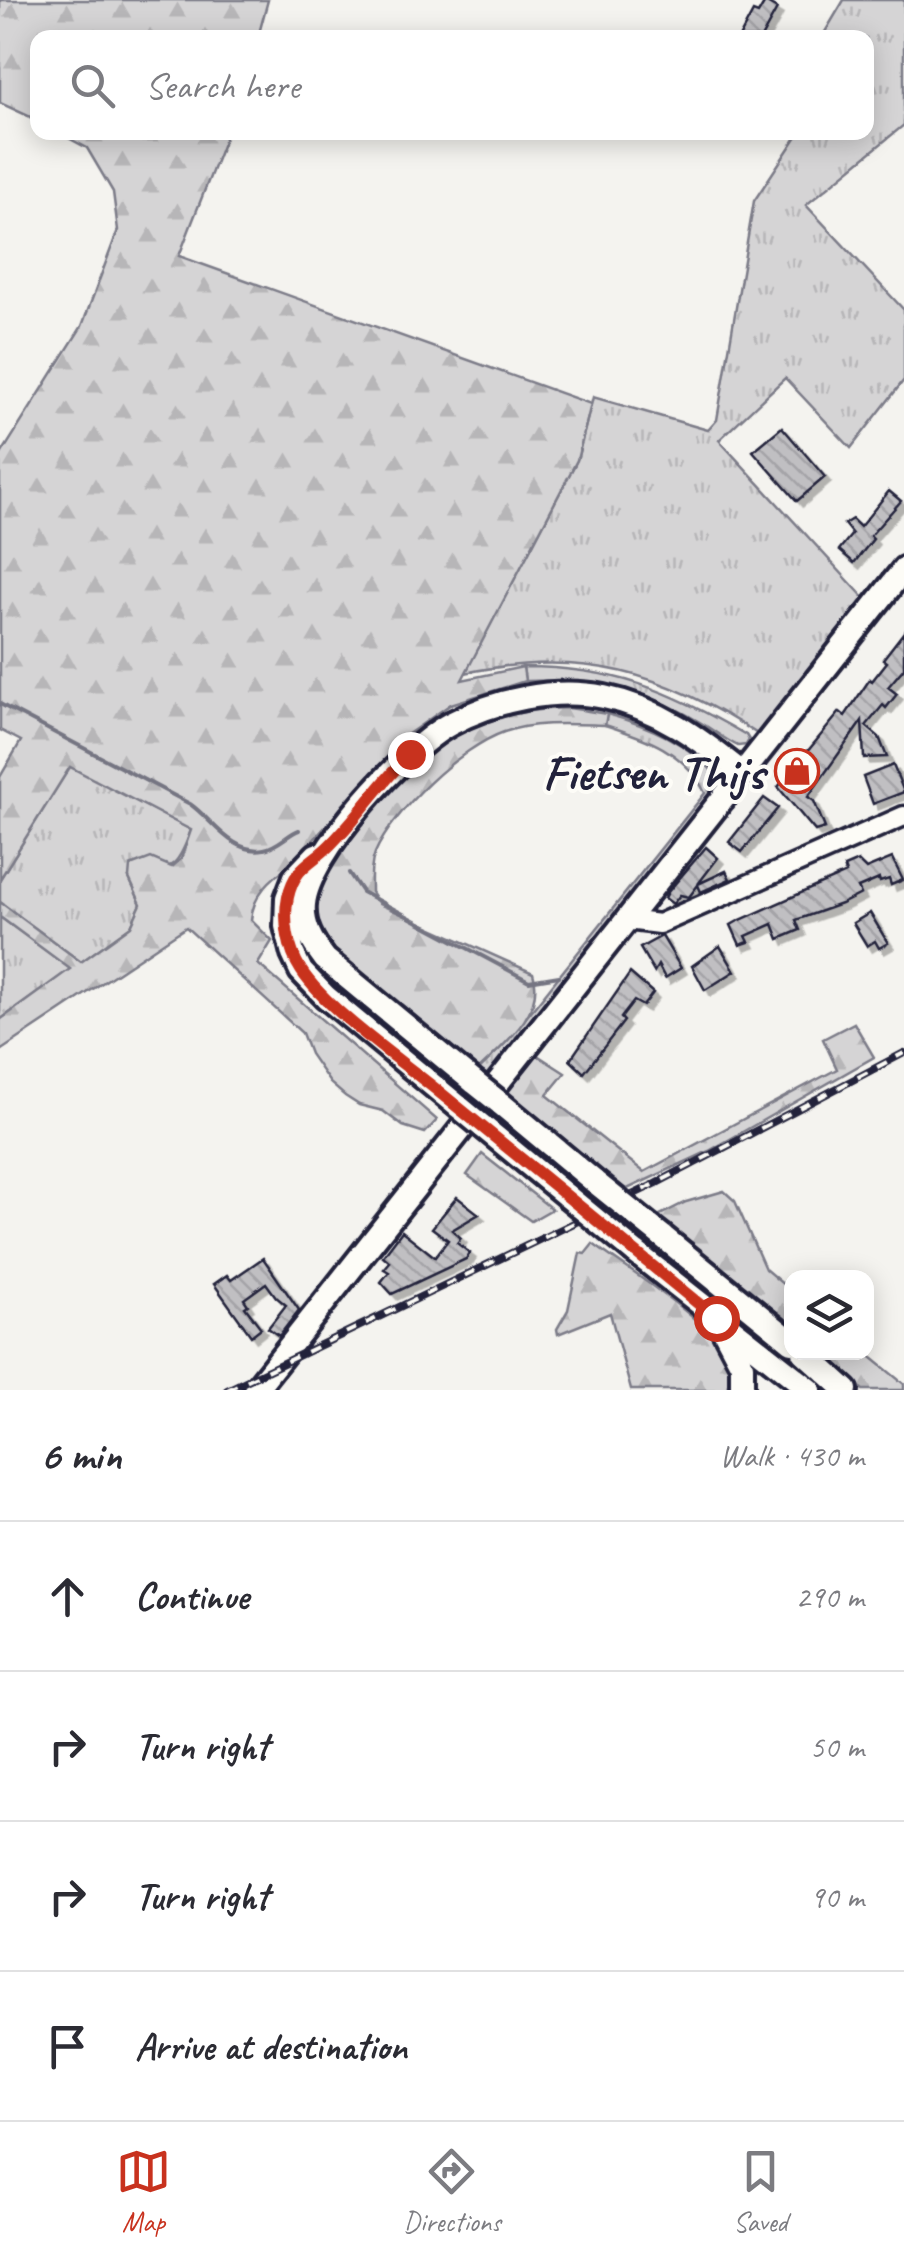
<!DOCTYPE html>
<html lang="en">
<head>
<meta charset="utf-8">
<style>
	:root { --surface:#fff; --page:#f2f2f3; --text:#2b2b33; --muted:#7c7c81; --line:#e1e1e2; --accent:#c8321e }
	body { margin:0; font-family:Caveat,sans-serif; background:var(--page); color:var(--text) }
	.controls { position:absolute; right:30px; bottom:30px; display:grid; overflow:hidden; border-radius:20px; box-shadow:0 5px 25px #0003 }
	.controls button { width:90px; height:90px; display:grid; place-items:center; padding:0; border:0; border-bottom:2px solid var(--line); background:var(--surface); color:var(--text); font:50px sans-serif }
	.stop { position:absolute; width:30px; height:30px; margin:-22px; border:8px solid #c8321e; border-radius:50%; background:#fff }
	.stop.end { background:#c8321e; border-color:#fff; box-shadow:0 2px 10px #0008 }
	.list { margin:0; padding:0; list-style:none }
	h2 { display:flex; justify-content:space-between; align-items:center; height:130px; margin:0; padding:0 40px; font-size:42px }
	h2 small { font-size:32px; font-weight:400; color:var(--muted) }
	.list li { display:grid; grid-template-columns:65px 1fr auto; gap:30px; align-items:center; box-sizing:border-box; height:150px; padding:0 40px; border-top:2px solid var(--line) }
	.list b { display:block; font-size:38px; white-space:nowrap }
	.list em { font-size:32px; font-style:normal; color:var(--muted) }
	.icon { flex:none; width:55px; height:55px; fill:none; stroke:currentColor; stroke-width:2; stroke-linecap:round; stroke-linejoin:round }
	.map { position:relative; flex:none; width:904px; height:1390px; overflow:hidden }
	.search { position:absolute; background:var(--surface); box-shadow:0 5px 25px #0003; left:30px; right:30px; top:30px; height:110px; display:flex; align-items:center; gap:25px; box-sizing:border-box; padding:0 35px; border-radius:20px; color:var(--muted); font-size:38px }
	.sheet { height:730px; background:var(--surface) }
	nav { display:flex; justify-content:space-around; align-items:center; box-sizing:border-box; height:140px; border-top:2px solid var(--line); background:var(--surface); font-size:28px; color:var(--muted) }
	nav a { display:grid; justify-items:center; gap:5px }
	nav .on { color:var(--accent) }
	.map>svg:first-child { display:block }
	.grass { fill:url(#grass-tufts); stroke:#7c7b88; stroke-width:2.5 }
	.forest { fill:url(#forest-firs); stroke:#7c7b88; stroke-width:2.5 }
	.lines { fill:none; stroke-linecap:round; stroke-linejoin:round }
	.stream { stroke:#757582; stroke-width:4 }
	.building { fill:url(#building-back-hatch); stroke:#22223b; stroke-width:2.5; filter:url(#shadow) }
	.minor-casing { stroke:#22223b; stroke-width:25 }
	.major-casing { stroke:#22223b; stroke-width:30 }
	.minor { stroke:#fdfcf7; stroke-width:18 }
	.major { stroke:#fdfcf7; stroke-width:22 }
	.rail-casing { stroke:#22223b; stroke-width:8 }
	.rail { stroke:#fdfcf7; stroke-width:4; stroke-dasharray:11; stroke-linecap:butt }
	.major-bridge-casing { stroke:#22223b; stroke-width:30; stroke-linecap:butt }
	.major-bridge { stroke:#fdfcf7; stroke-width:22 }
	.route { stroke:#c8321e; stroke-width:12 }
	.labels { text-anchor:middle; stroke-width:8; stroke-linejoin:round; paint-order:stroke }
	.poi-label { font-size:50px; font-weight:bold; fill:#22223b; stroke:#fdfcf7; text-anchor:end }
</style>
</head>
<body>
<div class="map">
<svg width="904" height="1390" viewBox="0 0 904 1390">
	<defs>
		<pattern id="grass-tufts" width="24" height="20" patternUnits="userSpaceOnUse" patternTransform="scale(2.5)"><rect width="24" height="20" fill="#d5d4d5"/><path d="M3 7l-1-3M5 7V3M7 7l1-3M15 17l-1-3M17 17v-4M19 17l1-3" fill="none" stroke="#b7b6b8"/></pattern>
		<pattern id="forest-firs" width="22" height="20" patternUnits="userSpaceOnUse" patternTransform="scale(2.5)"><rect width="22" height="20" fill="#d5d4d5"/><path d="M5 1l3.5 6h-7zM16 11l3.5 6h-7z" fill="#b7b6b8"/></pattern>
		<pattern id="building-back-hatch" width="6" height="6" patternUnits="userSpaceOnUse" patternTransform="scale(2.5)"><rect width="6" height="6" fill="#c0bfc2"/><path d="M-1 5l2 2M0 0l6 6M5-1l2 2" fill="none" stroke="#a5a4a8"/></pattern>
		<filter id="shadow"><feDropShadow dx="5.5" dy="5.5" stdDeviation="0" flood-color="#0004"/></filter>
	</defs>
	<rect width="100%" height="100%" fill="#f4f3ef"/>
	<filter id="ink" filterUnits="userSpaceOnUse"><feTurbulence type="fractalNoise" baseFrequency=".01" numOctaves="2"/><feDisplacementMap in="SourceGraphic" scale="20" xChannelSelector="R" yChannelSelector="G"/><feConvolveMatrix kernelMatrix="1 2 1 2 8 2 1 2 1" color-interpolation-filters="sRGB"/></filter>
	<g filter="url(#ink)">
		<g class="grass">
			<path d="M844,0h60v125l-98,80 98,105v70l-53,68 -66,-70 -66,62 149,162 -106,135c-97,-65 -181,-89 -297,-64l112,-213 16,-63 115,33 9,-10 37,-219 45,-68 67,-1v-94l-44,-1z"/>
			<path d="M523,667c91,0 146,23 223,68l3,5 -3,5 -8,1c-14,-7 -26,-17 -40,-25 -57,-34 -107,-43 -173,-40z"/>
			<path d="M607,714c42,12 80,28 109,61v20l-228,286 -12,-9 33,-33 196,-246c-20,-42 -59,-55 -100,-68z"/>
			<path d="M70,766l121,64c-15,43 -20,37 -62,48l12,26 -10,22 -50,36 -81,-60v-23z"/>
			<path d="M0,917l71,52 -71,51z"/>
		</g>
		<g class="forest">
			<path d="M0,0h268l-10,37 -220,1 -1,82 -37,-17z"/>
			<path d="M59,133h168l-48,123 412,148 -14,56 -115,220 61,-13 2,14 -74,23 -44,31 -115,129c-21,14 -39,30 -41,56l21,21 -14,23 179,156 -12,13 -22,-7 -20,-15 -24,-6 -14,-9 -15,-13 -20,-29 -8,-21 -116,-106 -186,124v-31l70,-51 -70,-52v-15l81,60 50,-36 10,-22 -12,-26 1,-12 21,-8 21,9 9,-8 10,-29 -121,-63 -70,112v-102l21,-36 -21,-11v-274l82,-130 36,-96 -5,-38 -26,-44z"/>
			<path d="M569,708l38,6 -2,11c-33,-1 -69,-4 -101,7 -43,15 -111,79 -129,121 -5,12 -4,26 -4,39l8,12 154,69c13,40 -31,73 -57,99l-145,-120 -17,-29 1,-36 6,-12c71,-93 119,-165 248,-167z"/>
			<path d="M854,1023l20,34 -165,94 -86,40 -119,-95 33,-41 28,18 -18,22 97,77 193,-103 -14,-30z"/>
			<path d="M482,1154l70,55 -21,12 -64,-46z"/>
			<path d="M724,1191l11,10 30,68 26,22v39l-135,-113 30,-15z"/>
			<path d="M593,1244c34,25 119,78 134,114 4,10 2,22 0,32h-96l-21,-77 -52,21 -1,-5 11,-19 12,-57 5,1z"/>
			<path d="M818,1353h48l38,31v6h-41z"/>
		</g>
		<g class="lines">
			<g class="stream">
				<path d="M0,704l190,100c21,14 42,51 74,45 13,-2 24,-15 35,-19"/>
				<path d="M349,873l13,19 167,89 30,-5"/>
			</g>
		</g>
		<g class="building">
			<path d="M765,2l12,7 -16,29h-22l14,-26 5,2z"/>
			<path d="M782,427l43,50 -28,24 -44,-50z"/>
			<path d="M889,491l12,10 -31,35 3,3 -19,24 -15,-13 13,-16 -8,-10 8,-5 8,8z"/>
			<path d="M904,632v36l-16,19 9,7 -11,14 -3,-3 -17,21 13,11 8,20 -23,1 -2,-37 -54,76 6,4 11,27 -10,3 -37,-44 62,-75 5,4 25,-37 2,2 15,-19 -4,-3z"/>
			<path d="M893,765l11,27 -31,12 -10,-27z"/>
			<path d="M764,798l14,10 -36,44 -13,-10z"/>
			<path d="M706,847l12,11 -20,26 28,-13 4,8 -29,13 -3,-7 -9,12 -9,-2 -7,9 -8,-6 3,-6z"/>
			<path d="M892,858l11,22 -12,5 -2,-6 -9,3 -1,-3 -21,9 3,6 -20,10 -45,16 4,10 -21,9 -6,-15 -27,12 3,6 -9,3 -9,-20 7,-4 108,-48 -2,-6 14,-6 8,8z"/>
			<path d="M870,913l18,30 -9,5 -4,-7 -8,5 -14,-23z"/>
			<path d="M662,936l19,32 -16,10 -7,-13 -4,7 -14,-24z"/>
			<path d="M720,946l15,25 -30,19 -13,-24z"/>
			<path d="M630,973l23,20 -10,13 -9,-5 -13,17 3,3 -40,52 -14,-13z"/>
			<path d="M457,1197l22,17 -27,16 9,8 -4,5 13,10 -4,6 -74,35 -11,-12 8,-10 -5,-3 6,-7 -7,-6 19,-25 33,26 13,-17 -16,-12z"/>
			<path d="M263,1258l36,52 -20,26 -11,-8 18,-23 -10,-8 -10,-14 -22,16 4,6 -3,2 16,21 -10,8 -37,-52 13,-9 4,5z"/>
		</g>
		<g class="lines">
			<defs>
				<path id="minor" d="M627,920l32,4 245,-108"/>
				<g id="major">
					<path d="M316,855l-21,22 -8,21 -1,28 7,28 8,17 25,26 133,110"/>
					<path d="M475,1083l-150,-124c-13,-17 -23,-33 -21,-55 4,-51 102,-156 146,-180 45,-24 103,-37 154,-27 55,11 96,42 138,76"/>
					<path d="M500,1103l95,79"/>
					<path d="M482,1126l85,70"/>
					<path d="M662,1236l130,106"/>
					<path d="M635,1252l175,138"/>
					<path d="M721,1325l21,40v25"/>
					<path d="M804,1352l42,38"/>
					<path d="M255,1390l649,-821"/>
				</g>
			</defs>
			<use href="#minor" class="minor-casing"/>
			<use href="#major" class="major-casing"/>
			<use href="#minor" class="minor"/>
			<use href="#major" class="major"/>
			<defs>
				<path id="rail" d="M227,1390l428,-206 249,-131"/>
			</defs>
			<use href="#rail" class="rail-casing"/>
			<use href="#rail" class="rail"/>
			<defs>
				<g id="major-bridge">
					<path d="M475,1083l25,20"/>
					<path d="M459,1107l23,19"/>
					<path d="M595,1182l67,54"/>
					<path d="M567,1196l68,56"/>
				</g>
			</defs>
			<use href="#major-bridge" class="major-bridge-casing"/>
			<use href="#major-bridge" class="major-bridge"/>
		</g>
	</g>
	<g class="lines" filter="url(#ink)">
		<path class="route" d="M410,754c-29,28 -51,62 -80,91 -19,19 -35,21 -42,52 -5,23 0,53 13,73 26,40 99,90 137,121 93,75 186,152 278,227"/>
	</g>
	<defs>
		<symbol id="shop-ring" viewBox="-11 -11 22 22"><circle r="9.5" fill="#fdfcf7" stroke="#c8321e" stroke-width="1.5"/><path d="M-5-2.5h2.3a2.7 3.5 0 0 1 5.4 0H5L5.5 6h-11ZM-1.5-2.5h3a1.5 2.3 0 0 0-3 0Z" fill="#c8321e"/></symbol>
	</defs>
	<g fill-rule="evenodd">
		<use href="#shop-ring" x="772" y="746" width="50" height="50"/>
	</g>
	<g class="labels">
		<g class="poi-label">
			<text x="764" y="789">Fietsen Thijs</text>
		</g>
	</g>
</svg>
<div class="controls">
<button><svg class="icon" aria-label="layers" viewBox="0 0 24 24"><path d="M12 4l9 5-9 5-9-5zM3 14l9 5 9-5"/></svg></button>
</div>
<div class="stop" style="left:716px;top:1318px"></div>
<div class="stop end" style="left:410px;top:754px"></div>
<div class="search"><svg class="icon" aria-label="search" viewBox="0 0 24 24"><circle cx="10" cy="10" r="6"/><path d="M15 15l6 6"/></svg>Search here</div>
</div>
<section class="sheet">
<h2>6 min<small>Walk · 430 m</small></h2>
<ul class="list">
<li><svg class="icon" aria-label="ahead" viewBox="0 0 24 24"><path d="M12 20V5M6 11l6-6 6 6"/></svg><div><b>Continue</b></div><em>290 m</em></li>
<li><svg class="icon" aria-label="right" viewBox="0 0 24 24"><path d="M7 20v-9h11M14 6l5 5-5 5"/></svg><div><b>Turn right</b></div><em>50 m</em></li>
<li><svg class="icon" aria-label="right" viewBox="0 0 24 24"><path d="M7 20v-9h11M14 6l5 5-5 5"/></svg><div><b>Turn right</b></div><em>90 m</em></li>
<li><svg class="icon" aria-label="arrive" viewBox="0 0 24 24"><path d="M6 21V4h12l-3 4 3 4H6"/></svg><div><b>Arrive at destination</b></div></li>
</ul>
</section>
<nav>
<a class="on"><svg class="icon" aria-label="map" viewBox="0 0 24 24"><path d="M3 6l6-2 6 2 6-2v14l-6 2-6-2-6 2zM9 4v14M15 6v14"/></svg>Map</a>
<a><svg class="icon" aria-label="directions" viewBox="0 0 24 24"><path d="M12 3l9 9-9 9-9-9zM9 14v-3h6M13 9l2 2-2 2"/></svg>Directions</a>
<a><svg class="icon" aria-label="saved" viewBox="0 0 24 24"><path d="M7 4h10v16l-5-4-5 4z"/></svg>Saved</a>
</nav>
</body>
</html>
